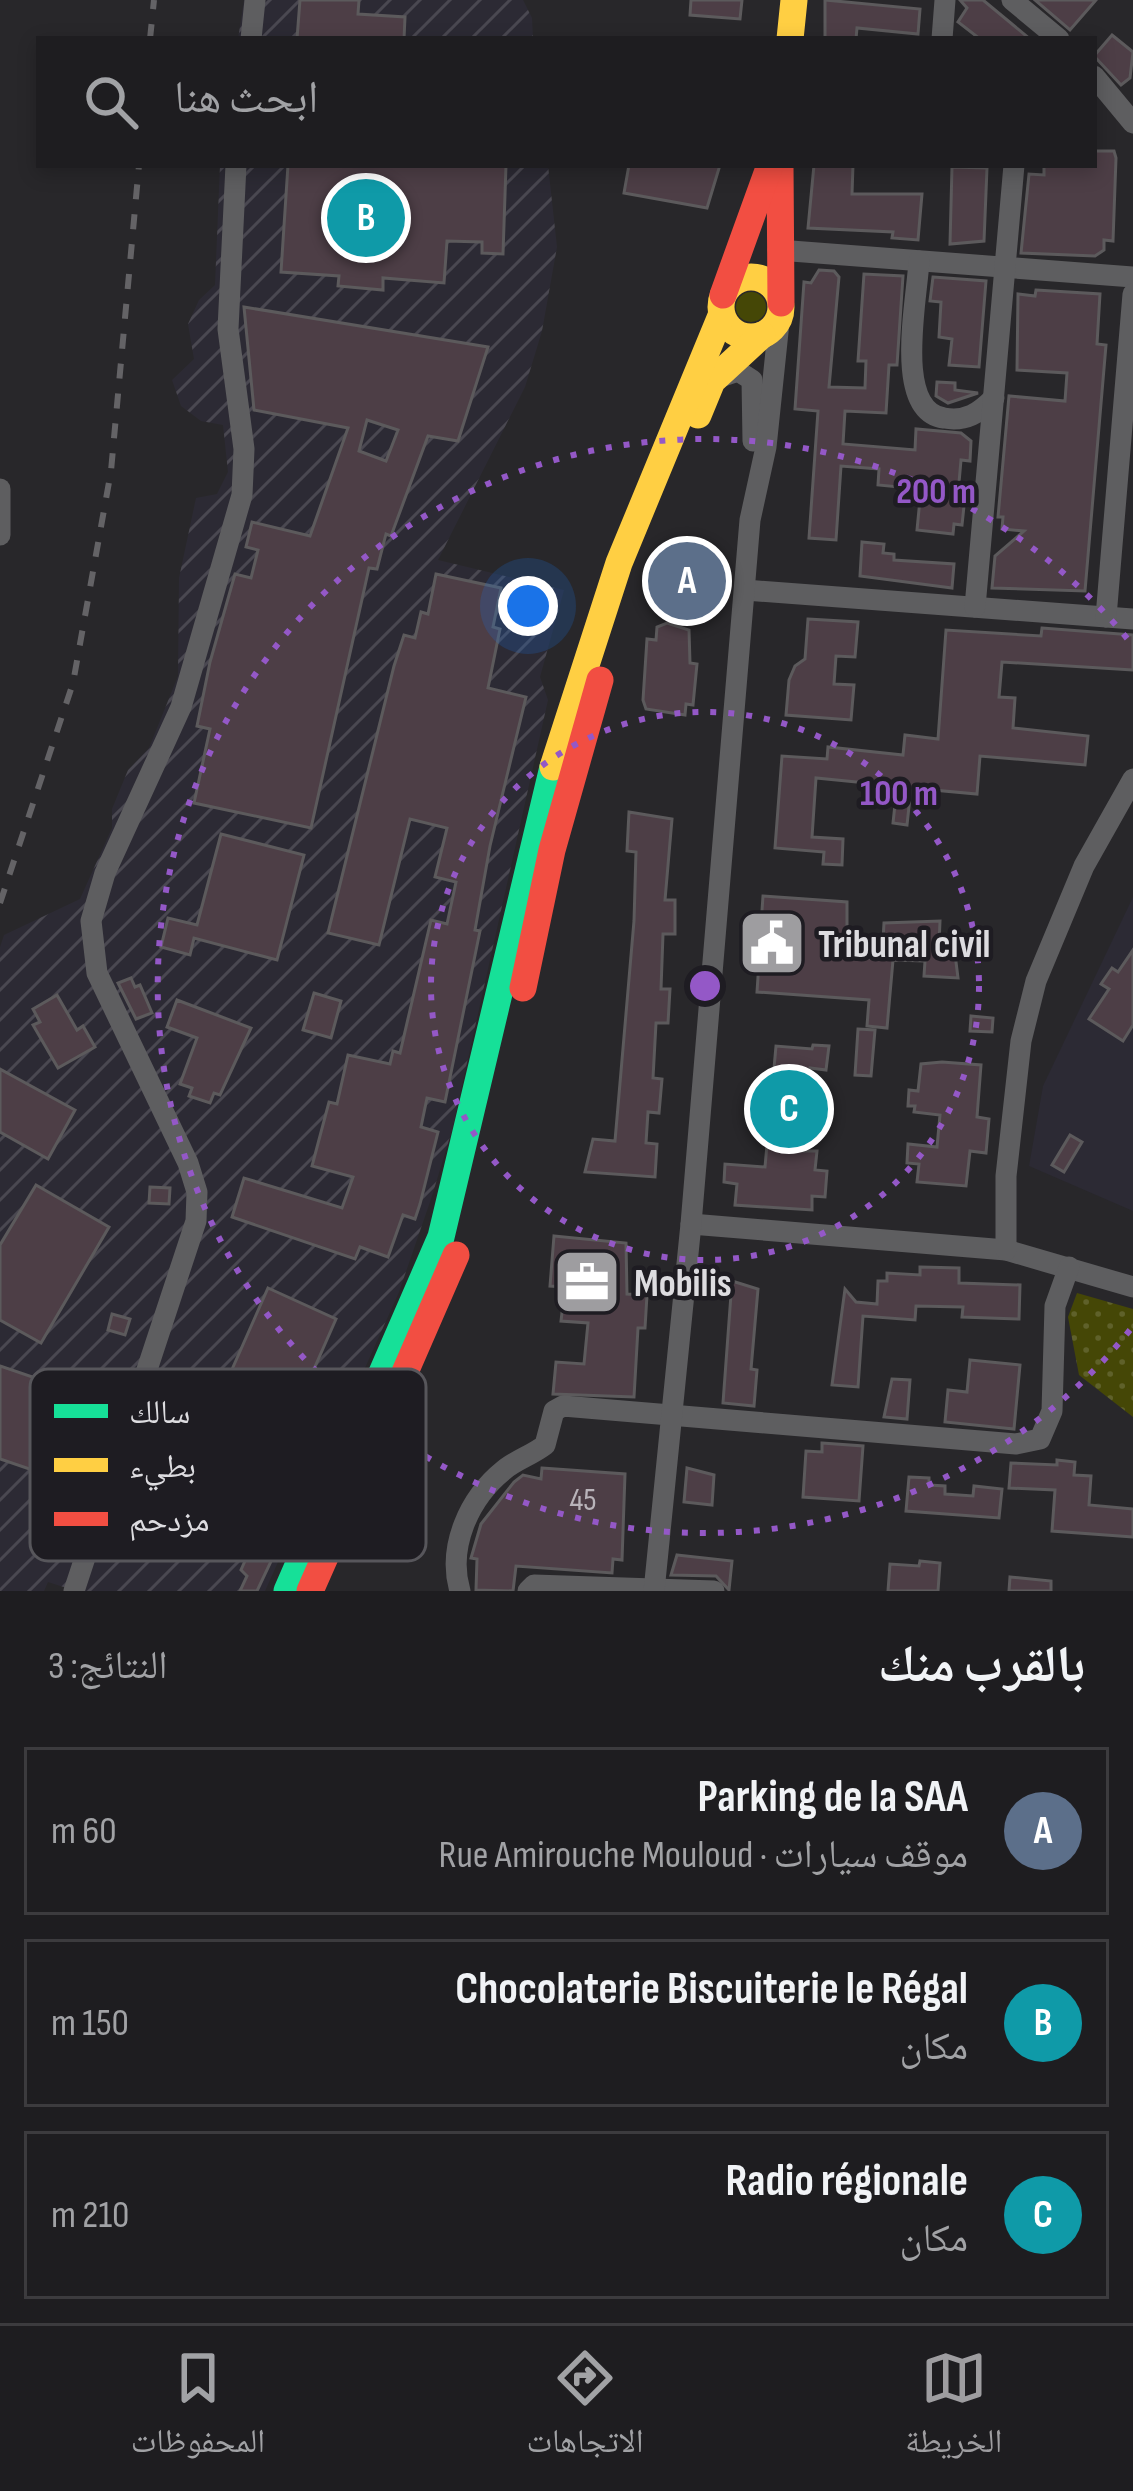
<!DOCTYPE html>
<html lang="ar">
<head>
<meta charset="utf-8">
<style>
	:root { --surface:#1e1d20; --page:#262629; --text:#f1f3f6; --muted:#a1a2a5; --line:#3c3b3e; --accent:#9e9da0 }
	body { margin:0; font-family:"Sofia Sans Condensed","Noto Naskh Arabic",sans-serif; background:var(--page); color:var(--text); direction:rtl }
	.you { position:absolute; left:528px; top:606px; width:42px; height:42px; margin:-30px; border:9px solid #fff; border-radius:50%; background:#1a73e8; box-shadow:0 0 0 18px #1a73e833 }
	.badge { display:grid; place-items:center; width:78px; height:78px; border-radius:50%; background:var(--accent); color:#fff; font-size:39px; font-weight:700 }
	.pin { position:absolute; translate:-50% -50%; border:6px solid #fff; box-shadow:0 3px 12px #0006 }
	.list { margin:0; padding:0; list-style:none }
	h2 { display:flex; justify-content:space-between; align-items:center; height:156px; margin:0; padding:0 48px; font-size:51px }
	h2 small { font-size:39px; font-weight:400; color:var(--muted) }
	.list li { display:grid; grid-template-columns:78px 1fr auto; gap:36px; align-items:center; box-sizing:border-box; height:168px; margin:0 24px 24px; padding:0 24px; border:3px solid var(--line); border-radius:0px }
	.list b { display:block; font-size:45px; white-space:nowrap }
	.list p { margin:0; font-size:39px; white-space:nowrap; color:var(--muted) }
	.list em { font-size:39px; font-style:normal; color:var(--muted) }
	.icon { flex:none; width:66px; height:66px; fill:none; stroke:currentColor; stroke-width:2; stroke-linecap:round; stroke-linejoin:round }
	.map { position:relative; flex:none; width:1133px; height:1591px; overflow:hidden; direction:ltr }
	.search { position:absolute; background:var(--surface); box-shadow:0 6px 18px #0003; left:36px; right:36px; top:36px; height:132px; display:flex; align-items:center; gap:30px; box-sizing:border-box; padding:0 42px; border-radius:0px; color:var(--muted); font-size:45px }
	.sheet { height:732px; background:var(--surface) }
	nav { display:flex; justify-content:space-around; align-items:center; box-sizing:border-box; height:168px; border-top:3px solid var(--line); background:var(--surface); font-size:33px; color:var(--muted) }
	nav a { display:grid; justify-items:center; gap:6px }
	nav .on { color:var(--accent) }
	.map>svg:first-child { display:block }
	.industrial { fill:url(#industrial-furrows) }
	.built { fill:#2c2a34 }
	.grass { fill:#454706 }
	.park { fill:url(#park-dots) }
	.building { fill:#4d3e46; stroke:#5c5a5c; stroke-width:3; fill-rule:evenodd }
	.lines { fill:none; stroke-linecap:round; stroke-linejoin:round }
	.street { stroke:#5e5e60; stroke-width:21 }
	.fast { stroke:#16e098; stroke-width:27 }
	.slow { stroke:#ffcf43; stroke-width:27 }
	.jam { stroke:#f24e42; stroke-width:27 }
	.rail { stroke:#646366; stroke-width:6; stroke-dasharray:15 15; stroke-linecap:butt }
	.ring { fill:none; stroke:#9458c7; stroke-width:6; stroke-dasharray:6 12 }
	.labels { text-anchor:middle; stroke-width:9; stroke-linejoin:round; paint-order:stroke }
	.number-label { font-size:33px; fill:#b9b4ba }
	.poi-label { font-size:39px; font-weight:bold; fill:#dddce0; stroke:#1e1c22; text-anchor:start }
	.key { fill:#1e1c22; stroke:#57565b; stroke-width:3 }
	.key-label { font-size:33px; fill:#dddce0 }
	.centre { fill:#9458c7; stroke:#1e1c22; stroke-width:6 }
	.ring-label { font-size:36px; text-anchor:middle; font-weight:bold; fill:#9458c7; stroke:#1e1c22; stroke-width:9; stroke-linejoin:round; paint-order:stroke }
</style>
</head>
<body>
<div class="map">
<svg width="1133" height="1591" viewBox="0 0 1133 1591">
	<defs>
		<pattern id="industrial-furrows" width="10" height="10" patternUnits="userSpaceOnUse" patternTransform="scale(3)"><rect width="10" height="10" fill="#2c2a34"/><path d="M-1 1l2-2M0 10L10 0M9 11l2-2" fill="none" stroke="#4a4851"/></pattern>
		<pattern id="park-dots" width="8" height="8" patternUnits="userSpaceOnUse" patternTransform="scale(3)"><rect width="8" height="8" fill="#454706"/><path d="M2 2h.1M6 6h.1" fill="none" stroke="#5f612a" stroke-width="1.8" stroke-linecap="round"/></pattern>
	</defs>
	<rect width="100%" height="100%" fill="#28272a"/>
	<g class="industrial">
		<path d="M244,0h279l9,18 1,21h-295z"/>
		<path d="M220,165h328l9,82 -15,84 -17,56 -87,173 126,30 -24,87 8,23 -96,430 -20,66 -33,96 -134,299h-189l-28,-9 -4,9h-44v-644l4,-12 76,-36 32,-71v-19l16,-39 21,-22 29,-72 1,-98 17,-80 21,-4 11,-22 -5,-47 -22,-4 -20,-15 -9,-26 22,-21 -6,-35 11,-24 16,-15z"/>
	</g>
	<path class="built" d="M1133,897v314l-104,-45 14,-80z"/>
	<circle class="grass" cx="751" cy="307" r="15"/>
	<path class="park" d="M1077,1293l56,16v108l-54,-42 -11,-58z"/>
	<g class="building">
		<path d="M300,0h59l-1,14 47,3 -1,22h-107z"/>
		<path d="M691,0h51l-2,19 -50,-4z"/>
		<path d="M825,0l95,9 -2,25 -61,-6 -1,11h-31z"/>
		<path d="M960,0h23l47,39h-50l-22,-17 9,-14z"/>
		<path d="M1035,0h61l-26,30z"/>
		<path d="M1112,35l21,17 -3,26 -9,7 -27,-29z"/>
		<path d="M1094,151h20l2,7 -3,83 -9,-1v10l-9,6 -74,-3 8,-79 15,1v-10h50z"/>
		<path d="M288,165h218l-3,89 -21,-1v-11l-35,-1 -3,42 -61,-5v12l-45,-4 1,-10 -58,-4z"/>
		<path d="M629,165h91l-13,43 -83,-15z"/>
		<path d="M814,165h39l-1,29h70l-4,46 -26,-2 1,-6 -85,-4z"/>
		<path d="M952,167l35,1 -3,73 -34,3z"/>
		<path d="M819,270l15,1 5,6 -10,110 36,1 1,-27h-8l6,-87 39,2 -6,89h-8l-3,48 -41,-2 -2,33 72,6 1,-21 45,4 10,8 -1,20 -9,-1 -4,45 7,1 -2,19 -8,-1 -1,10 -36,-4 4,-41 -43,-4 1,-16 -38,-3 -5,74 -27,-2 9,-127 -23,-2 9,-127 7,1z"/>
		<path d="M933,277l53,4 -7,86 -30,-2 3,-26 -13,-2 2,-35 -11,-1z"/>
		<path d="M1036,290l64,4 -3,50 9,1 -21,246 -93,-3 3,-32 29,-25 -22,-2 1,-12h-5l11,-121 56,5 2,-28 -50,-3 1,-76 17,2z"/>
		<path d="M244,307l244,40 -30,94 -30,-5 -37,100 -5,-2 -9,35 -8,-1 -58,260 -117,-25 16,-74 -13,-3 13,-64 25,-88 16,4 7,-28 -12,-3 6,-25 58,14 38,-108 -94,-18zM367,420l31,10 -12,31 -27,-10z"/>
		<path d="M937,382l18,1v7l23,3 -30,10 -12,-7z"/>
		<path d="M862,542l22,2 -1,9 11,1v6l60,4 -2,24 -92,-12z"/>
		<path d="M436,574l65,14 -8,39 7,2 -12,59 38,9 -36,149 -15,84 5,1 -35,171 -18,-4 -6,29 17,5 -18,72 -5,15 -12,-4 -15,42 -28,-10 -5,12 -123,-42 12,-39 98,30 11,-31 -41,-11 17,-64 8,2 11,-49 42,9 3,-13 7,2 31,-133 16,4 9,-42 -21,-5 12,-49 -37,-9 -31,126 -51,-12 66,-267 10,-31 11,3 6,-26 7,2z"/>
		<path d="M808,619l50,3 -3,35 -19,-1 -2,28 20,1 -3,35 -65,-5 3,-35 6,-14 10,-7z"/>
		<path d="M667,623l22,7 1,33 7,1 -4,41 -7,-1 -1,11 -39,-6 -3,-9 4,-61 9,1 1,-13z"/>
		<path d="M1042,628l91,7v35l-131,-8 -3,35 16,1 -2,30 75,8 -3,29 -105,-9 -3,38 -66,-6 -4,37 -14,-2 4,-37 -81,-8 -4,59 31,2 -1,26 -19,-1 1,-12 -49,-4 7,-92 45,3 1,-12 75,8 2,-20 33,4 8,-109 95,6z"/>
		<path d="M629,812l43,7 -7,81h10v34h-12l-2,55h9l-2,34h-12l-3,55 9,1 -3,34 -11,-1 -2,31 11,1 -2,33 -70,-5 8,-33 22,2 19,-220 2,-69 -9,-1z"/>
		<path d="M221,834l83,21 -27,105 -83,-22 -4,17 -29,-8 7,-29 29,7z"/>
		<path d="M763,896l84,6v56h35l2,-35 56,-2 -1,24 15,1 4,32 -34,-2 1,-15 -32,-1 -6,68 -20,-2 2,-26 -112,-8 2,-30 -10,-8 2,-22 10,-7z"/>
		<path d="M1133,950v75l-10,16 -34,-22 20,-30 -8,-5 11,-16 6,4z"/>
		<path d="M131,978l4,9 5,-2 12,28 -16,6 -18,-36z"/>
		<path d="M314,993l27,8 -10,37 -28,-8z"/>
		<path d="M57,995l20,35 6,-4 12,21 -37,21 -25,-43 7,-3 -7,-13z"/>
		<path d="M177,1000l74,28 -31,67 -6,-2 -4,10 -21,-7 3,-8 -12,-4 17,-46 -30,-11z"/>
		<path d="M971,1016l22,2 -1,14 -22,-1z"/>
		<path d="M858,1029l17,1 -4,46 -16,-1z"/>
		<path d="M813,1045l16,1 -3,24 -16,-2 -7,83h14l-2,19 12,1 -2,26 -13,-1v14l-77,-5 2,-21 -13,-2 1,-18 40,3 11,-121 36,3z"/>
		<path d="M942,1062l39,3 -4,52 12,2 -3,34 -16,-2 -4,35 -49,-4 2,-18 -12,-1 1,-19 29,3 3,-32 -26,-3 1,-6h-7l1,-16 9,1 3,-27z"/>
		<path d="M0,1069l75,41 -27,49 -48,-27z"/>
		<path d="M1070,1135l12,7 -18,30 -12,-7z"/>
		<path d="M36,1185l73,42 -68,116 -41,-23v-75z"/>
		<path d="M150,1187l20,1 -1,16 -20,-1z"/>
		<path d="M554,1236l72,7 1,51 20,1 -2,33h-7l-4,69 -81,-3 3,-32 28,2 4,-41 -27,-2 4,-34 -15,-1z"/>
		<path d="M920,1267l39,1v15l61,2 -1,34 -57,-2 1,-10 -47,-1 -1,14 -52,-4 -5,71 -26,-2 13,-96 11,13 21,2 1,-23h9v-8l33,2z"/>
		<path d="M732,1281l26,8 -7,80 6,1 -3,36 -31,-3z"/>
		<path d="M268,1288l68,31 -48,109 38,17 -69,146h-17l7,-15 -6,-6 21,-47 -82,-36z"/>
		<path d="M112,1314l18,5 -5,16 -17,-5z"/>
		<path d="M970,1360l50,5 -6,64 -69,-7 3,-32 19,2z"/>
		<path d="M0,1366l85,29 -29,83 -56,-19z"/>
		<path d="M892,1379l18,1 -3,39 -23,-2z"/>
		<path d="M822,1443l41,3 -4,55 -56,-4 3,-46 16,1z"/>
		<path d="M1057,1460l18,2 -1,13 17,1 -2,29 44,4v28l-81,-6 3,-41 -46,-2 2,-25 46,2z"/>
		<path d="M542,1468l83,6 -3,86 -9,-1 -1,14 -96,-7 -3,25 -37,-1 1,-31 -6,-1 10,-34 33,-42 9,-7 18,4z"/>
		<path d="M687,1468l27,7 -2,30 -28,-3z"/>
		<path d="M909,1477l20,1v7l16,1v8l28,2 1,-10 28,3 -3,29 -93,-7z"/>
		<path d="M677,1555l55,6 -3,29 -13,-14 -45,-1z"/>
		<path d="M920,1561l20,2 -2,28h-50l2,-27 29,2z"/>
		<path d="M1010,1577l41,4v10h-42z"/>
	</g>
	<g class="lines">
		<g class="street">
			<path d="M1012,0l47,39"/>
			<path d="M251,39l4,-39"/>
			<path d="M942,39l3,-39"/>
			<path d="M1094,76l39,47"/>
			<path d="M778,250l355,27"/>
			<path d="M919,261c-2,39 -26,150 25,157 22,4 35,-5 50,-20"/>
			<path d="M717,378l21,-7 14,9 1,61"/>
			<path d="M0,489v46"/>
			<path d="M745,590l388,29"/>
			<path d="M975,607l39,-442"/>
			<path d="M1106,617l27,-323"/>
			<path d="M691,1224l315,26 127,37"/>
			<path d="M1006,1250v-74l15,-135 15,-60 48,-115 49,-87"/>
			<path d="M74,1591l122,-370 1,-29 -9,-29 -91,-190 -6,-52 14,-48 76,-166 61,-212 2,-46 -16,-120 8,-164"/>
			<path d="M460,1591c-13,-44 9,-93 44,-121 12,-10 28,-15 41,-25l9,-34 9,-5 453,38 24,-5 12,-28 3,-105 14,-39"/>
			<path d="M528,1591l6,-6 180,6"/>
			<path d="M654,1591l37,-367 59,-704 16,-73 14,-134"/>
		</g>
		<path class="fast" d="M287,1591l154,-354 112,-470"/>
		<g class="slow">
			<path d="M790,39l4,-39"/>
			<circle cx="751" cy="307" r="30"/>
			<path d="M698,415l14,-34 50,-46"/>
			<path d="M553,767l66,-204 102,-247"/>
		</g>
		<g class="jam">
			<path d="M780,165l1,138"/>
			<path d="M723,295l47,-130"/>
			<path d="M523,988l29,-138 48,-170"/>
			<path d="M372,1448l84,-193"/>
			<path d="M310,1591l34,-77"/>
		</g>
		<g class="rail">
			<path d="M150,39l4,-39"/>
			<path d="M0,903l73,-220 38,-212 28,-306"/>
		</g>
	</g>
	<g class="ring">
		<circle cx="705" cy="986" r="274"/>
		<path d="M1130 1330A547 547 0 1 1 1130 642"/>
	</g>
	<defs>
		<symbol id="civic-square" viewBox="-11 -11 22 22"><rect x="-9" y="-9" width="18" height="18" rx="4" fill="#9e9da0" stroke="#1e1c22"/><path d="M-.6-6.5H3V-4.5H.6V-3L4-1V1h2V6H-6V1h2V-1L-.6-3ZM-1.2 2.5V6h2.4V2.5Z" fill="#fff"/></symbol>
		<symbol id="office-square" viewBox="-11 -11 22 22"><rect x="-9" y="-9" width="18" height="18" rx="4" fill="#9e9da0" stroke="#1e1c22"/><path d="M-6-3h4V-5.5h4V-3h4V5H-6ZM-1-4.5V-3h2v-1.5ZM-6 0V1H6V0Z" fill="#fff"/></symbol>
	</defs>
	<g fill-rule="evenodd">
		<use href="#civic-square" x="734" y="905" width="76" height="76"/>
		<use href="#office-square" x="549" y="1244" width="76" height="76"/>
	</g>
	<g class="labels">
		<g class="number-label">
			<text x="583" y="1510">45</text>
		</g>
		<g class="poi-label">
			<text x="818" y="957">Tribunal civil</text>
			<text x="634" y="1296">Mobilis</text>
		</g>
	</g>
	<rect x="30" y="1369" width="396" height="192" rx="18" class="key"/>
	<rect x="54" y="1404" width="54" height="14" fill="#16e098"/>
	<rect x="54" y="1458" width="54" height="14" fill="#ffcf43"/>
	<rect x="54" y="1512" width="54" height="14" fill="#f24e42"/>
	<g class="key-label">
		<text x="129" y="1423">سالك</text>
		<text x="129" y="1477">بطيء</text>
		<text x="129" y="1531">مزدحم</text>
	</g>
	<circle cx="705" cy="986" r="18" class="centre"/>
	<g class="ring-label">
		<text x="936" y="503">200 m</text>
		<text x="899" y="805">100 m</text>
	</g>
</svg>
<div class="you"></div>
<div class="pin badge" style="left:687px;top:581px;background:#5c6f8a">A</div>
<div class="pin badge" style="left:366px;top:218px;background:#0f9aa8">B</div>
<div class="pin badge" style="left:789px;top:1109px;background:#0f9aa8">C</div>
<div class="search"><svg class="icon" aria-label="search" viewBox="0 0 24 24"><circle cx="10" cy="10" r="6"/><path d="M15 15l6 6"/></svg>ابحث هنا</div>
</div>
<section class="sheet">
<h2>بالقرب منك<small>النتائج: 3</small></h2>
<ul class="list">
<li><span class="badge" style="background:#5c6f8a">A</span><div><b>Parking de la SAA</b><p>موقف سيارات · Rue Amirouche Mouloud</p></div><em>60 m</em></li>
<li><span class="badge" style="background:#0f9aa8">B</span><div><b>Chocolaterie Biscuiterie le Régal</b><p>مكان</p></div><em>150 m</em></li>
<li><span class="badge" style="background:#0f9aa8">C</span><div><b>Radio régionale</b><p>مكان</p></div><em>210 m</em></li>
</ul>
</section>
<nav>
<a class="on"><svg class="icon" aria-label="map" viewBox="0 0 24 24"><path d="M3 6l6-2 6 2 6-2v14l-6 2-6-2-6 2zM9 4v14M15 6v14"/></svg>الخريطة</a>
<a><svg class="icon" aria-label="directions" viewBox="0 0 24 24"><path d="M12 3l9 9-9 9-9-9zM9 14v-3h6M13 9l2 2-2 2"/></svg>الاتجاهات</a>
<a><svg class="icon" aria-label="saved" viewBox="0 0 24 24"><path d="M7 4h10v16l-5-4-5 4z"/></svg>المحفوظات</a>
</nav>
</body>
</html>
